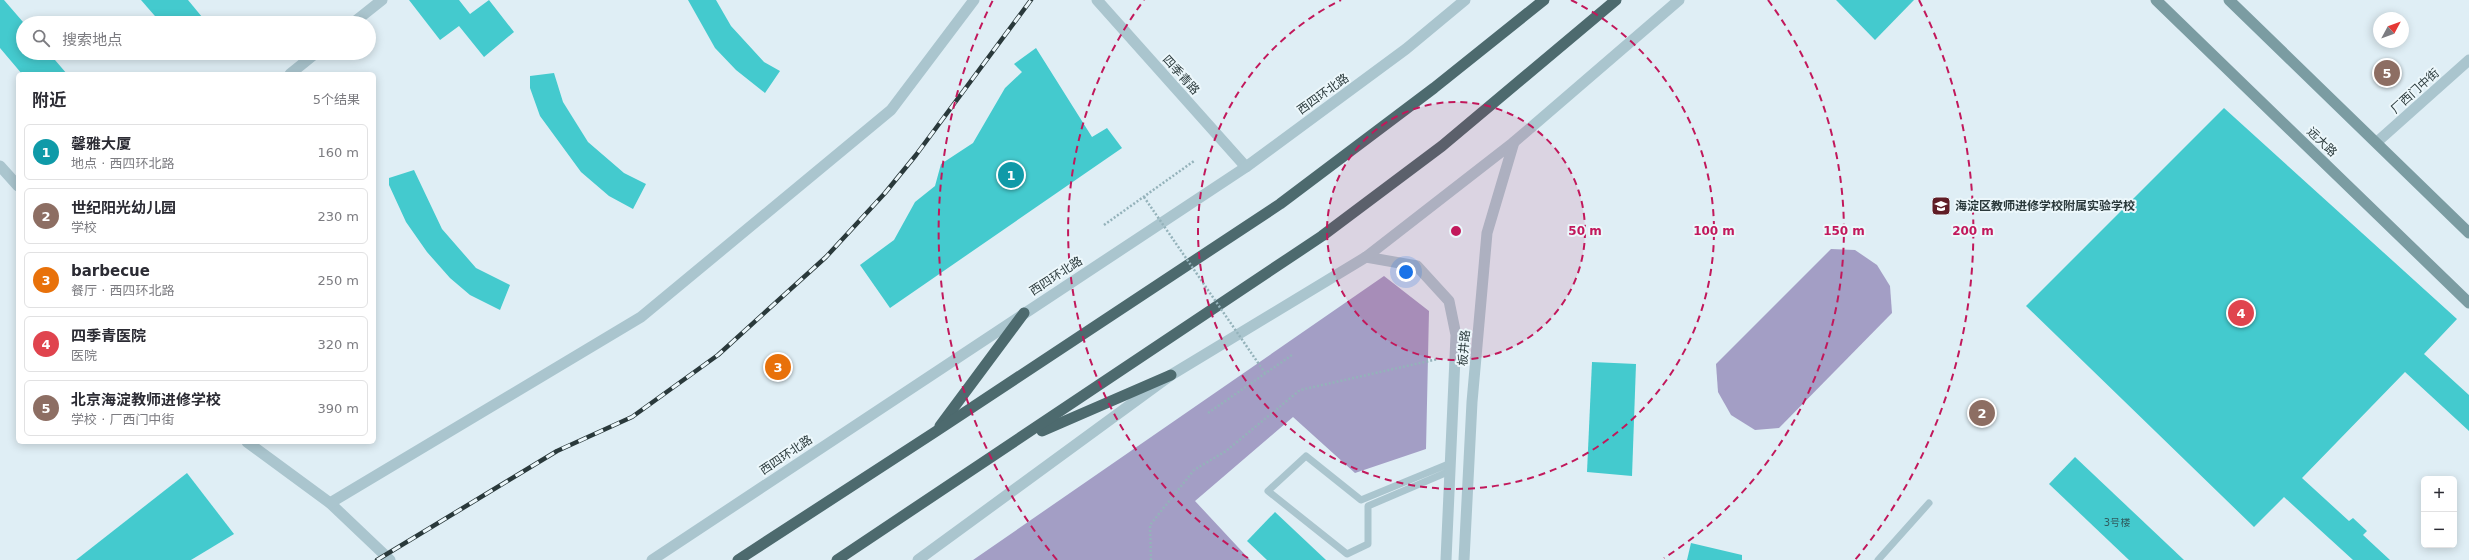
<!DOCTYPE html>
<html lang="zh">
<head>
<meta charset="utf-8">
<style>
	:root { --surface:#fff; --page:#f2f2f3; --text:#2b2b33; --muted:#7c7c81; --line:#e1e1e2; --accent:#601c25 }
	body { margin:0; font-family:"DejaVu Sans","Noto Sans SC",sans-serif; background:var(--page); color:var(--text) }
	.controls { position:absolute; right:12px; bottom:12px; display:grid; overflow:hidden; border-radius:6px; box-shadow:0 2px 10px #0003 }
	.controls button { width:36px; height:36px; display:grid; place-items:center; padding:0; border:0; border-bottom:1px solid var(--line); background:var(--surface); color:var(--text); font:20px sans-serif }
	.compass { position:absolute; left:2373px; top:12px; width:36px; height:36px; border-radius:50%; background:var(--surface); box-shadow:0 2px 10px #0003; rotate:49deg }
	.you { position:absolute; left:1406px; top:272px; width:14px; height:14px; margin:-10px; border:3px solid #fff; border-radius:50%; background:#1a73e8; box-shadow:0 0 0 6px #1a73e833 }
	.badge { display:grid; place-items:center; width:26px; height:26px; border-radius:50%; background:var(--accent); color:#fff; font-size:13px; font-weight:700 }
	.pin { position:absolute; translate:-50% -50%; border:2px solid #fff; box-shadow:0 1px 4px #0006 }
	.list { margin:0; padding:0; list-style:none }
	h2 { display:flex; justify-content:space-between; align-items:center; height:52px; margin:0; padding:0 16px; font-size:17px }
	h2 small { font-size:13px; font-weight:400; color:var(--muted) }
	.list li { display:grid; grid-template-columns:26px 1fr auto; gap:12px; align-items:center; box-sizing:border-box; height:56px; margin:0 8px 8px; padding:0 8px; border:1px solid var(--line); border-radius:6px }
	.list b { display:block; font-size:15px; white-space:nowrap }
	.list p { margin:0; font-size:13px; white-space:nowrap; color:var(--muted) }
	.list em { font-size:13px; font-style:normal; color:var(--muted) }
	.icon { flex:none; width:22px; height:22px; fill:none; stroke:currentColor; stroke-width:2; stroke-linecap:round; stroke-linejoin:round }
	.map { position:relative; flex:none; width:2469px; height:560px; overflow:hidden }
	.search { position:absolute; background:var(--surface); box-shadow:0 2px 10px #0003; left:16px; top:16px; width:360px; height:44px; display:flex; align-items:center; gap:10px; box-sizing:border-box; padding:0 14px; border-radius:22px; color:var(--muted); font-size:15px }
	.panel { position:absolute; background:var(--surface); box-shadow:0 2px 10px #0003; left:16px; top:72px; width:360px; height:372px; border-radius:6px }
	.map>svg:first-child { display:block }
	.green { fill:#a39ec5 }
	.building { fill:#44cace }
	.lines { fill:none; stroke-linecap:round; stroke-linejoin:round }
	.path { stroke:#94b2ba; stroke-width:2.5; stroke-dasharray:2 2; stroke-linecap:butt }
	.service { stroke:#aac5ce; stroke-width:7 }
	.minor { stroke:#aac5ce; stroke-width:11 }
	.tertiary { stroke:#aac5ce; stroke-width:11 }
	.secondary { stroke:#7b9ca2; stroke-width:11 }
	.trunk { stroke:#4d6a6e; stroke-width:11 }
	.rail-casing { stroke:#2a393b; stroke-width:4.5 }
	.rail { stroke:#ecf7fb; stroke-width:3; stroke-dasharray:9; stroke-linecap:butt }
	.path-bridge { stroke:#94b2ba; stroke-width:2.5; stroke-dasharray:2 2; stroke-linecap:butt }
	.ring { fill:none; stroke:#c2185b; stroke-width:2; stroke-dasharray:7 5 }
	.labels { text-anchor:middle; stroke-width:4; stroke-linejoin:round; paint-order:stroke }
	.number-label { font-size:10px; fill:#305d60 }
	.street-label { font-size:12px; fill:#2a393b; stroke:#ecf7fb }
	.poi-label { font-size:12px; font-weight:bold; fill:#2a393b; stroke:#ecf7fb; text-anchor:start }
	.centre { fill:#c2185b; stroke:#ecf7fb; stroke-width:2 }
	.ring-label { font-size:12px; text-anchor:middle; font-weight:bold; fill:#c2185b; stroke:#ecf7fb; stroke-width:4; stroke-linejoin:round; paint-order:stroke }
</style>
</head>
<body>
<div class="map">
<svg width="2469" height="560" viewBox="0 0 2469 560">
	<rect width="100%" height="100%" fill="#dfeef5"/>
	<g class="green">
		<path d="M1831,249l24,1 22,15 13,21 2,27 -113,115 -24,2 -24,-15 -13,-23 -2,-28z"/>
		<path d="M1384,276l45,35 -3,138 -71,24 -62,-56 -98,84 55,59h-277z"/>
	</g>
	<g class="building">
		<path d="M0,0h4l19,22v31h26l18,21h-45l-22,-26z"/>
		<path d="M141,0h47l19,23h-46z"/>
		<path d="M409,0h50l11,14 19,-14 25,32 -30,25 -25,-31 -19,14z"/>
		<path d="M688,0h28l15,26 33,36 16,9 -15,22 -29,-23 -21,-22z"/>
		<path d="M1836,0h78l-39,40z"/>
		<path d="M1036,48l56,89 15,-9 15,20 -232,160 -30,-43 34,-25 21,-38 20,-16 6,-22 32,-21 32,-55 17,-16 -8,-8z"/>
		<path d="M554,73l9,29 25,40 36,31 22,11 -13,25 -24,-13 -28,-24 -41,-56 -10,-28v-12z"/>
		<path d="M2224,108l233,211 -33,35 45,41v36l-64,-59 -103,106 47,43 4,-3 14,13 -4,4 27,25h-37l-69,-63 -30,30 -228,-221z"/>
		<path d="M414,170l28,59 34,39 34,17 -10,25 -30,-15 -20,-17 -23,-26 -21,-30 -17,-37v-7z"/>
		<path d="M1592,362l44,2 -4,112 -45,-4z"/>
		<path d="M2075,457l109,103h-55l-80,-76z"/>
		<path d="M187,473l47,61 -43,26h-115z"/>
		<path d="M1275,512l51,48h-59l-20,-19z"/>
		<path d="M1691,543l51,12v5h-55z"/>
	</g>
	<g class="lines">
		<g class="path">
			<path d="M1104,225l90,-64"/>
			<path d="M1208,413l84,-58"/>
			<path d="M1151,560l-1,-35 44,-55 32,-19 74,-61 138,-31"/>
		</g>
		<g class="service">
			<path d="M1450,471l-82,35v38l-21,10 -79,-63 38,-35 55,44 90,-37"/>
			<path d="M1878,560l51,-57"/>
		</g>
		<g class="minor">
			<path d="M1097,0l149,167"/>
			<path d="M353,23l29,-23"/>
			<path d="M290,74l26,-21"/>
			<path d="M2377,142l92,-82"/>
			<path d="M0,166l18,20"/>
			<path d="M247,442l83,61 60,57"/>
			<path d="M330,503l311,-186 250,-207 83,-110"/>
		</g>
		<g class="tertiary">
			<path d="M1366,257l51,9 32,35 7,34 -10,225"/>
			<path d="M652,560l594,-393 160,-118 59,-49"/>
			<path d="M918,560l253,-185 195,-118 148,-115 165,-142"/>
			<path d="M1464,560l8,-158 15,-169 27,-91"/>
		</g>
		<g class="secondary">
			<path d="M2156,0l313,303"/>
			<path d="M2229,0l240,233"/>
		</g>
		<g class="trunk">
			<path d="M940,426l84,-113"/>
			<path d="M1042,431l129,-56"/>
			<path d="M738,560l197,-128 345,-228 154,-116 110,-88"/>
			<path d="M837,560l485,-324 120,-90 174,-146"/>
		</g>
		<defs>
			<path id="rail" d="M377,560l180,-109 75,-34 86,-62 108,-98 59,-64 31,-38 115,-155"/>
		</defs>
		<use href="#rail" class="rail-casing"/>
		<use href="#rail" class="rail"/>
		<path class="path-bridge" d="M1144,197l121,176"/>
	</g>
	<circle cx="1456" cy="231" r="129" fill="#c2185b" fill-opacity=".12"/>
	<g class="ring">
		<circle cx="1456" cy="231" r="129"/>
		<path d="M1571 0A258 258 0 1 1 1341 0"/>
		<path d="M1248 558A388 388 0 0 1 1144 0M1768 0A388 388 0 0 1 1664 558"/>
		<path d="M1057 560A517 517 0 0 1 993 0M1919 0A517 517 0 0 1 1855 560"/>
	</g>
	<defs>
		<symbol id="school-square" viewBox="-11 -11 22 22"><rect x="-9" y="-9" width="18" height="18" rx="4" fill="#601c25" stroke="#ecf7fb"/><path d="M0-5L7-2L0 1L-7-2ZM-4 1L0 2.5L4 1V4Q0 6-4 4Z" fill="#fff"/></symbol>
	</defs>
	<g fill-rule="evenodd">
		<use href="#school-square" x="1930" y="195" width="22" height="22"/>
	</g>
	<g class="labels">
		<g class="number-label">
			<text x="2117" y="526">3号楼</text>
		</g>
		<g class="street-label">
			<text transform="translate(1181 75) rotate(48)" y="4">四季青路</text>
			<text transform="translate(2415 91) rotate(-42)" y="4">厂西门中街</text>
			<text transform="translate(1323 94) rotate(-36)" y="4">西四环北路</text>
			<text transform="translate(2322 142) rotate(44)" y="4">远大路</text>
			<text transform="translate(1056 276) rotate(-33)" y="4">西四环北路</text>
			<text transform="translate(1464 348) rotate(-85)" y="4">板井路</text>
			<text transform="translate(786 455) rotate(-34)" y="4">西四环北路</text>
		</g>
		<g class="poi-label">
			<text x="1955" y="210">海淀区教师进修学校附属实验学校</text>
		</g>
	</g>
	<circle cx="1456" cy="231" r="6" class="centre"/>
	<g class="ring-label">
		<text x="1585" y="235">50 m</text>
		<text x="1714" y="235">100 m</text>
		<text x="1844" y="235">150 m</text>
		<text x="1973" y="235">200 m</text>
	</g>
</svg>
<div class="controls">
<button>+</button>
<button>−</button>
</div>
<svg class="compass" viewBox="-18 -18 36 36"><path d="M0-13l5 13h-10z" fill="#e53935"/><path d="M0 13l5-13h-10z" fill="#7c7c81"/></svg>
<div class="you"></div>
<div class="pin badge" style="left:1011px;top:175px;background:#0f9aa8">1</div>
<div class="pin badge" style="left:1982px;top:413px;background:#8d6e63">2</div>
<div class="pin badge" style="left:778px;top:367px;background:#e8710a">3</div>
<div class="pin badge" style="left:2241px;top:313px;background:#e0444e">4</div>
<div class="pin badge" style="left:2387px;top:73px;background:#8d6e63">5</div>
<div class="search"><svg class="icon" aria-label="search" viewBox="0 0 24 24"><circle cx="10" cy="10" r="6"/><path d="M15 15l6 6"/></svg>搜索地点</div>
<section class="panel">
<h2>附近<small>5个结果</small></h2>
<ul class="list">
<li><span class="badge" style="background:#0f9aa8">1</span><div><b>馨雅大厦</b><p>地点 · 西四环北路</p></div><em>160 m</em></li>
<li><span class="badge" style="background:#8d6e63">2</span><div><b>世纪阳光幼儿园</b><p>学校</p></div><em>230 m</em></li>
<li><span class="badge" style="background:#e8710a">3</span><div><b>barbecue</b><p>餐厅 · 西四环北路</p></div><em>250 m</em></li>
<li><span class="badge" style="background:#e0444e">4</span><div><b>四季青医院</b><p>医院</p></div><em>320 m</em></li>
<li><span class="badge" style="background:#8d6e63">5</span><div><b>北京海淀教师进修学校</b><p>学校 · 厂西门中街</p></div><em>390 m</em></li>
</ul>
</section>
</div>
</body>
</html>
